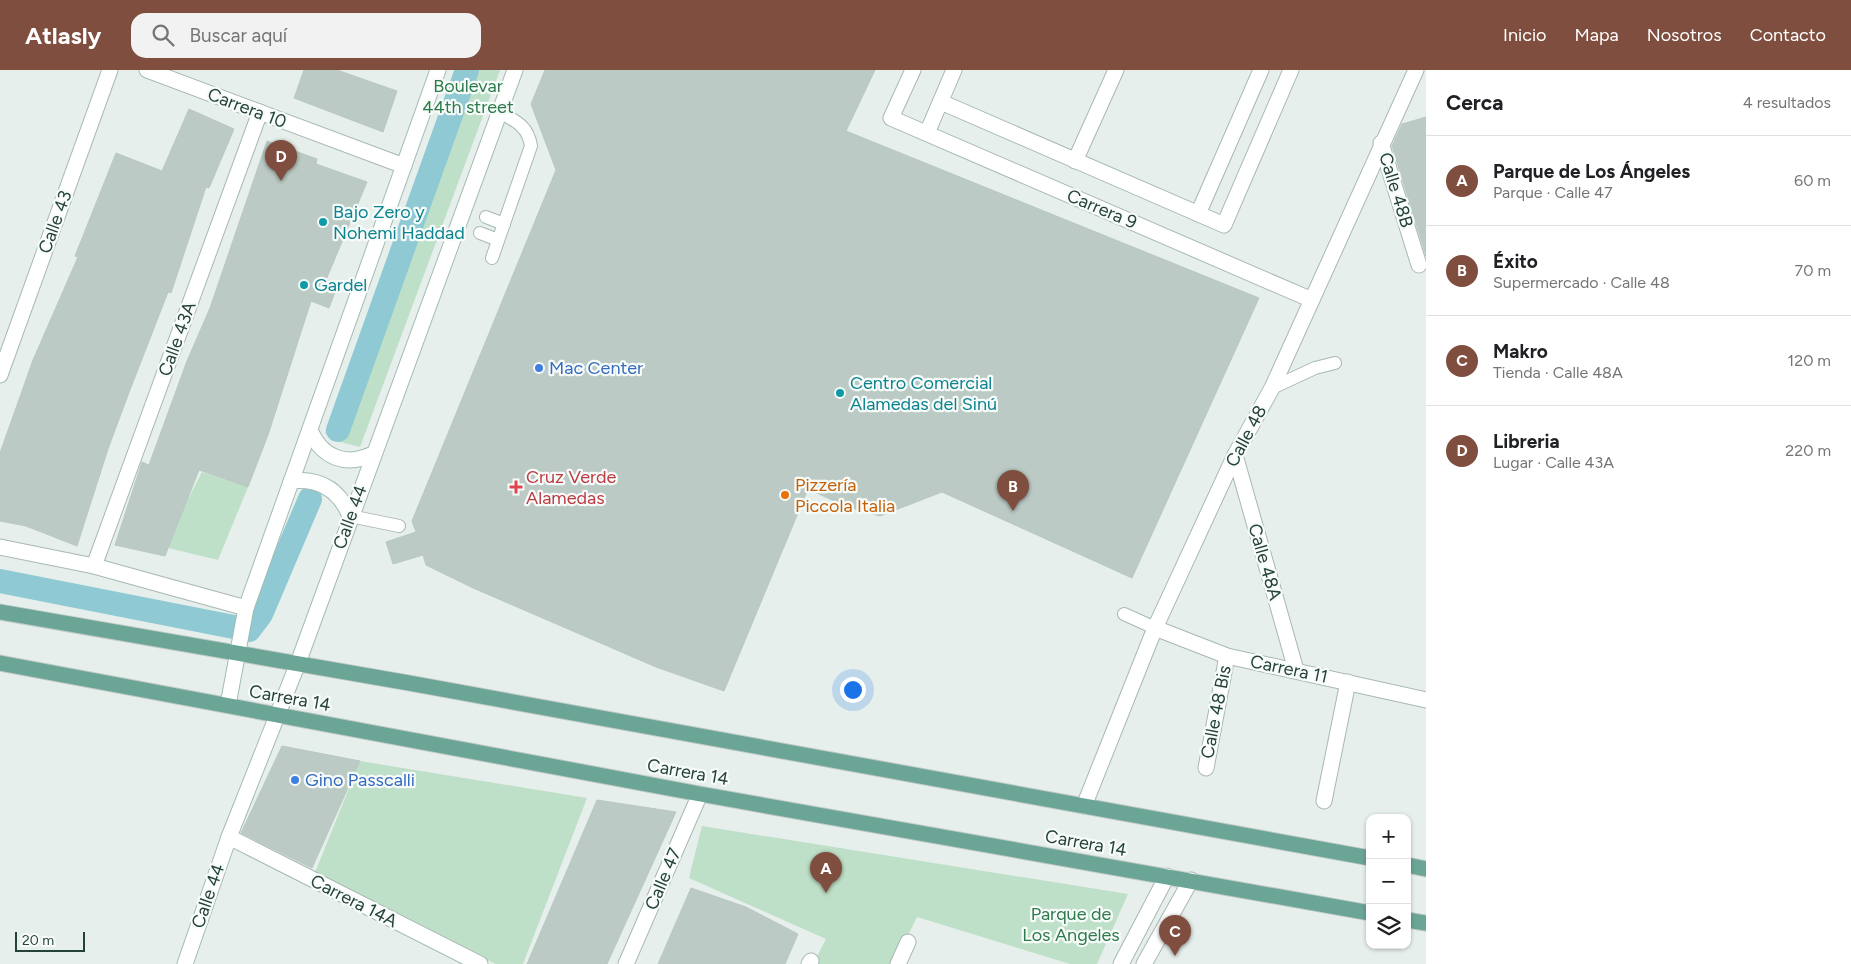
<!DOCTYPE html>
<html lang="es">
<head>
<meta charset="utf-8">
<style>
	:root { --surface:#fff; --page:#f2f2f2; --text:#202124; --muted:#757577; --line:#e0e0e0; --accent:#7f4e3f }
	body { margin:0; font-family:Figtree,sans-serif; background:var(--page); color:var(--text) }
	.controls { position:absolute; right:15px; bottom:15px; display:grid; overflow:hidden; border-radius:10px; box-shadow:0 1px 4px #0004 }
	.controls button { width:45px; height:45px; display:grid; place-items:center; padding:0; border:0; border-bottom:1px solid var(--line); background:var(--surface); color:var(--text); font:25px sans-serif }
	.scale { position:absolute; left:15px; bottom:12px; width:70px; box-sizing:border-box; padding-left:5px; border:2px solid #24423a; border-top:0; font-size:14px; line-height:18px; white-space:nowrap; color:#24423a; -webkit-text-stroke:4px #f7fbf9; paint-order:stroke }
	.you { position:absolute; left:852px; top:619px; width:18px; height:18px; margin:-12px; border:4px solid #fff; border-radius:50%; background:#1a73e8; box-shadow:0 0 0 8px #1a73e833 }
	.badge { display:grid; place-items:center; width:32px; height:32px; border-radius:50%; background:var(--accent); color:#fff; font-size:16px; font-weight:700 }
	.pin { position:absolute; translate:-50% -41px; filter:drop-shadow(0 1px 2px #0008) }
	.pin::after { content:''; position:absolute; top:26px; width:18px; height:15px; background:inherit; clip-path:polygon(0 0,100% 0,50% 100%) }
	.list { margin:0; padding:0; list-style:none }
	h2 { display:flex; justify-content:space-between; align-items:center; height:65px; margin:0; padding:0 20px; font-size:21px }
	h2 small { font-size:16px; font-weight:400; color:var(--muted) }
	.list li { display:grid; grid-template-columns:32px 1fr auto; gap:15px; align-items:center; box-sizing:border-box; height:90px; padding:0 20px; border-top:1px solid var(--line) }
	.list b { display:block; font-size:19px; white-space:nowrap }
	.list p { margin:0; font-size:16px; white-space:nowrap; color:var(--muted) }
	.list em { font-size:16px; font-style:normal; color:var(--muted) }
	.icon { flex:none; width:28px; height:28px; fill:none; stroke:currentColor; stroke-width:2; stroke-linecap:round; stroke-linejoin:round }
	.map { position:relative; flex:none; width:1426px; height:894px; overflow:hidden }
	header { display:flex; align-items:center; gap:30px; box-sizing:border-box; height:70px; padding:0 25px; background:var(--accent); color:#fff }
	header strong { font-size:24px }
	nav { display:flex; gap:28px; margin-inline-start:auto; font-size:18px }
	.search { width:350px; height:45px; background:var(--page); display:flex; align-items:center; gap:12px; box-sizing:border-box; padding:0 18px; border-radius:15px; color:var(--muted); font-size:19px }
	main { display:flex }
	aside { flex:1; background:var(--surface) }
	.map>svg:first-child { display:block }
	.green { fill:#bfe0c8 }
	.lines { fill:none; stroke-linecap:round; stroke-linejoin:round }
	.canal { stroke:#8ec9d4; stroke-width:24 }
	.building { fill:#bbcac4; stroke:#b8c9c2 }
	.lane-casing { stroke:#a8b8b2; stroke-width:14 }
	.street-casing { stroke:#a8b8b2; stroke-width:17 }
	.secondary-casing { stroke:#a4bbb3; stroke-width:17 }
	.primary-casing { stroke:#c2cac8; stroke-width:17 }
	.lane { stroke:#fff; stroke-width:12 }
	.street { stroke:#fff; stroke-width:15 }
	.secondary { stroke:#fff; stroke-width:15 }
	.primary { stroke:#6aa596; stroke-width:15 }
	.culture-dot { fill:#0f9aa8; stroke:#f7fbf9; stroke-width:2 }
	.shop-dot { fill:#3f7fe0; stroke:#f7fbf9; stroke-width:2 }
	.health-dot { fill:#e0444e; stroke:#f7fbf9; stroke-width:2 }
	.food-dot { fill:#e8710a; stroke:#f7fbf9; stroke-width:2 }
	.labels { text-anchor:middle; stroke-width:4.5; stroke-linejoin:round; paint-order:stroke }
	.park-label { font-size:18px; fill:#2d7a4b; stroke:#f7fbf9 }
	.street-label { font-size:18px; fill:#24423a; stroke:#f7fbf9 }
	.culture-label { font-size:18px; fill:#0d838f; stroke:#f7fbf9; text-anchor:start }
	.shop-label { font-size:18px; fill:#366cbe; stroke:#f7fbf9; text-anchor:start }
	.health-label { font-size:18px; fill:#be3a42; stroke:#f7fbf9; text-anchor:start }
	.food-label { font-size:18px; fill:#c56008; stroke:#f7fbf9; text-anchor:start }
</style>
</head>
<body>
<header>
<strong>Atlasly</strong>
<div class="search"><svg class="icon" aria-label="search" viewBox="0 0 24 24"><circle cx="10" cy="10" r="6"/><path d="M15 15l6 6"/></svg>Buscar aquí</div>
<nav><a>Inicio</a><a>Mapa</a><a>Nosotros</a><a>Contacto</a></nav>
</header>
<main>
<div class="map">
<svg width="1426" height="894" viewBox="0 0 1426 894">
	<rect width="100%" height="100%" fill="#e6efeb"/>
	<g class="green">
		<path d="M456,0h44l-140,377 -27,-7 -8,-7z"/>
		<path d="M202,402l46,15 -30,73 -50,-12 16,-41z"/>
		<path d="M360,691l227,37 -64,166h-27l-184,-84z"/>
		<path d="M702,756l426,68 -31,70h-27l-153,-47 -23,47h-81l13,-25 -137,-61z"/>
	</g>
	<g class="lines">
		<g class="canal">
			<path d="M338,360l129,-360"/>
			<path d="M0,511l249,49 12,-16 49,-115"/>
		</g>
	</g>
	<g class="building">
		<path d="M304,0h33l60,21 -14,41 -89,-34z"/>
		<path d="M545,0h330l-29,61 413,167 -127,280 -190,-86 -62,24 -35,-10 -37,-17 -84,202 -68,-24 -183,-79 -47,-23 -3,-10 -30,9 -7,-22 30,-10 -4,-11 144,-351 -25,-66z"/>
		<path d="M189,39l45,20 -25,59 -3,-1 -35,106 -3,-1 -40,103 -20,54 -31,97 -51,-20 -26,-5v-68l33,-93 45,-103 -3,-1 41,-103 46,18z"/>
		<path d="M1426,47v139l-34,-110 10,-22z"/>
		<path d="M267,71l50,18 -1,5 51,18 -41,98 12,4 -9,24 -18,-7 -43,134 -20,52 -49,-17 -34,86 -50,-11 27,-83 7,3 38,-104 23,-53z"/>
		<path d="M282,676l78,15 -48,107 -71,-35z"/>
		<path d="M597,730l79,12 -69,152h-80z"/>
		<path d="M691,818l55,19 52,27 -13,30h-127z"/>
	</g>
	<g class="lines">
		<defs>
			<g id="lane">
				<path d="M486,147l18,7"/>
				<path d="M480,163l18,7"/>
				<path d="M492,188l39,-112c-3,-20 -15,-25 -32,-34"/>
				<path d="M1272,318l43,-20 20,-5"/>
				<path d="M350,446l49,10"/>
				<path d="M1124,544l31,14"/>
			</g>
			<g id="street">
				<path d="M147,0l257,96"/>
				<path d="M913,0l-22,48 421,182"/>
				<path d="M941,32l283,123 67,-155"/>
				<path d="M927,63l27,-63"/>
				<path d="M1381,73l38,122"/>
				<path d="M1075,91l41,-91"/>
				<path d="M1198,144l63,-144"/>
				<path d="M0,305l110,-305"/>
				<path d="M1235,385l61,215"/>
				<path d="M0,477l94,19 152,42"/>
				<path d="M94,496l166,-454"/>
				<path d="M1155,558l72,28 199,44"/>
				<path d="M1206,698l21,-112"/>
				<path d="M1324,731l24,-119"/>
				<path d="M1084,736l71,-178 80,-173 37,-67 144,-318"/>
				<path d="M229,767l251,127"/>
				<path d="M626,894l74,-170"/>
				<path d="M809,894l2,-3"/>
				<path d="M898,894l10,-22"/>
				<path d="M1121,894l46,-88"/>
				<path d="M1144,894l47,-84"/>
			</g>
			<g id="secondary">
				<path d="M310,360c12,28 36,37 63,24"/>
				<path d="M291,411c28,-3 48,8 59,35"/>
				<path d="M228,635l18,-97 192,-538"/>
				<path d="M185,894l44,-127 69,-174 217,-593"/>
			</g>
			<g id="primary">
				<path d="M0,542l409,71 961,175"/>
				<path d="M0,593l700,131 670,119"/>
				<path d="M1407,795l19,4"/>
				<path d="M1407,850l19,3"/>
			</g>
		</defs>
		<use href="#lane" class="lane-casing"/>
		<use href="#street" class="street-casing"/>
		<use href="#secondary" class="secondary-casing"/>
		<use href="#primary" class="primary-casing"/>
		<use href="#lane" class="lane"/>
		<use href="#street" class="street"/>
		<use href="#secondary" class="secondary"/>
		<use href="#primary" class="primary"/>
	</g>
	<g class="culture-dot">
		<circle cx="323" cy="152" r="5"/>
		<circle cx="304" cy="215" r="5"/>
		<circle cx="840" cy="323" r="5"/>
	</g>
	<g class="shop-dot">
		<circle cx="539" cy="298" r="5"/>
		<circle cx="295" cy="710" r="5"/>
	</g>
	<path class="health-dot" d="M513.5 409.5h5v5h5v5h-5v5h-5v-5h-5v-5h5z"/>
	<circle class="food-dot" cx="785" cy="425" r="5"/>
	<g class="labels">
		<g class="park-label">
			<text x="468" y="22">Boulevar<tspan x="468" dy="21">44th street</tspan></text>
			<text x="1071" y="850">Parque de<tspan x="1071" dy="21">Los Angeles</tspan></text>
		</g>
		<g class="street-label">
			<text transform="translate(247 38) rotate(21)" y="6">Carrera 10</text>
			<text transform="translate(1396 120) rotate(73)" y="6">Calle 48B</text>
			<text transform="translate(1102 139) rotate(23)" y="6">Carrera 9</text>
			<text transform="translate(55 152) rotate(-70)" y="6">Calle 43</text>
			<text transform="translate(177 269) rotate(-70)" y="6">Calle 43A</text>
			<text transform="translate(1246 366) rotate(-62)" y="6">Calle 48</text>
			<text transform="translate(350 447) rotate(-70)" y="6">Calle 44</text>
			<text transform="translate(1265 492) rotate(74)" y="6">Calle 48A</text>
			<text transform="translate(1289 599) rotate(12)" y="6">Carrera 11</text>
			<text transform="translate(290 628) rotate(10)" y="6">Carrera 14</text>
			<text transform="translate(1216 642) rotate(-79)" y="6">Calle 48 Bis</text>
			<text transform="translate(688 702) rotate(10)" y="6">Carrera 14</text>
			<text transform="translate(1086 773) rotate(10)" y="6">Carrera 14</text>
			<text transform="translate(663 809) rotate(-67)" y="6">Calle 47</text>
			<text transform="translate(208 826) rotate(-71)" y="6">Calle 44</text>
			<text transform="translate(354 831) rotate(27)" y="6">Carrera 14A</text>
		</g>
		<g class="culture-label">
			<text x="333" y="148">Bajo Zero y<tspan x="333" dy="21">Nohemi Haddad</tspan></text>
			<text x="314" y="221">Gardel</text>
			<text x="850" y="319">Centro Comercial<tspan x="850" dy="21">Alamedas del Sinú</tspan></text>
		</g>
		<g class="shop-label">
			<text x="549" y="304">Mac Center</text>
			<text x="305" y="716">Gino Passcalli</text>
		</g>
		<g class="health-label">
			<text x="526" y="413">Cruz Verde<tspan x="526" dy="21">Alamedas</tspan></text>
		</g>
		<g class="food-label">
			<text x="795" y="421">Pizzería<tspan x="795" dy="21">Piccola Italia</tspan></text>
		</g>
	</g>
</svg>
<div class="controls">
<button>+</button>
<button>−</button>
<button><svg class="icon" aria-label="layers" viewBox="0 0 24 24"><path d="M12 4l9 5-9 5-9-5zM3 14l9 5 9-5"/></svg></button>
</div>
<div class="scale">20 m</div>
<div class="you"></div>
<div class="pin badge" style="left:826px;top:823px">A</div>
<div class="pin badge" style="left:1013px;top:441px">B</div>
<div class="pin badge" style="left:1175px;top:886px">C</div>
<div class="pin badge" style="left:281px;top:111px">D</div>
</div>
<aside>
<h2>Cerca<small>4 resultados</small></h2>
<ul class="list">
<li><span class="badge">A</span><div><b>Parque de Los Ángeles</b><p>Parque · Calle 47</p></div><em>60 m</em></li>
<li><span class="badge">B</span><div><b>Éxito</b><p>Supermercado · Calle 48</p></div><em>70 m</em></li>
<li><span class="badge">C</span><div><b>Makro</b><p>Tienda · Calle 48A</p></div><em>120 m</em></li>
<li><span class="badge">D</span><div><b>Libreria</b><p>Lugar · Calle 43A</p></div><em>220 m</em></li>
</ul>
</aside>
</main>
</body>
</html>
